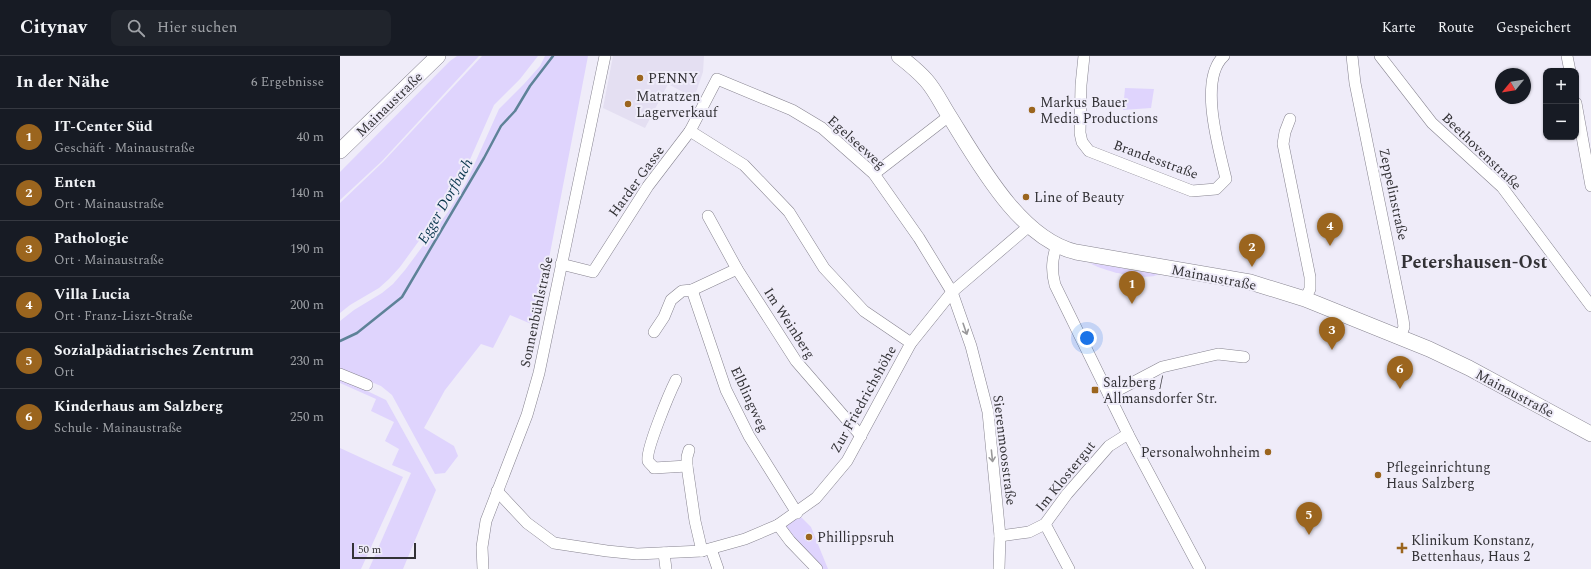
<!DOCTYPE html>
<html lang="de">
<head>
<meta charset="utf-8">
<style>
	:root { --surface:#171b24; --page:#20242c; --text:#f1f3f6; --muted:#9ea1a6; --line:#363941; --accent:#9b651e }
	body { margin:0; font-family:Spectral,serif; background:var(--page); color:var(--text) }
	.controls { position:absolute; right:12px; top:12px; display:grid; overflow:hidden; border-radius:8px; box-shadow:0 1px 3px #0004 }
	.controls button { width:36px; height:36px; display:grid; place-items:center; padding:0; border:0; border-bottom:1px solid var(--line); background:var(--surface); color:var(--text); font:20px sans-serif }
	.compass { position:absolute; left:1155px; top:12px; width:36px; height:36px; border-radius:50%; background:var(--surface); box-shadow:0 1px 3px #0004; rotate:240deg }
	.scale { position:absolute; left:12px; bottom:10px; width:64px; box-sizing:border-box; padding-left:4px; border:2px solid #333236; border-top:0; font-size:11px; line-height:14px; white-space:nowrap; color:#333236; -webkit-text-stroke:3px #efecf9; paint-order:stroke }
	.you { position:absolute; left:747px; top:282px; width:14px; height:14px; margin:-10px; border:3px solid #fff; border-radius:50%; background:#1a73e8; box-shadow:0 0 0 6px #1a73e833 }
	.badge { display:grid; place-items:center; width:26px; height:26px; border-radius:50%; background:var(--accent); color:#fff; font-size:13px; font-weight:700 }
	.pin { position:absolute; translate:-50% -33px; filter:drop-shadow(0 1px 2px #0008) }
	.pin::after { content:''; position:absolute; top:21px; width:14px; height:12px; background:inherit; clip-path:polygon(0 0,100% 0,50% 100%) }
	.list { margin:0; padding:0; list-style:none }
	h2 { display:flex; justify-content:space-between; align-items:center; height:52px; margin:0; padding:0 16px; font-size:17px }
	h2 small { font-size:13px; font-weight:400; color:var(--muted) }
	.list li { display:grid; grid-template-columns:26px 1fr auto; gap:12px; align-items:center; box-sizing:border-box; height:56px; padding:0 16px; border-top:1px solid var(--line) }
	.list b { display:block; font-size:15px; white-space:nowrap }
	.list p { margin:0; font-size:13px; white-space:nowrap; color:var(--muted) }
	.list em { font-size:13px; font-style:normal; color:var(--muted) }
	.icon { flex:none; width:22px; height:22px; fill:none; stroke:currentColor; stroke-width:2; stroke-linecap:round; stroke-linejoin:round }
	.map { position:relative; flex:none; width:1251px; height:513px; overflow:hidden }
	header { display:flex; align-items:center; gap:24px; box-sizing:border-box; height:56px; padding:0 20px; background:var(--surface); border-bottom:1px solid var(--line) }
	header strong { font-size:19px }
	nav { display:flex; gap:22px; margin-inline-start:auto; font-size:14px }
	.search { width:280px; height:36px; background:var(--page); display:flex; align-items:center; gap:10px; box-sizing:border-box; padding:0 14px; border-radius:8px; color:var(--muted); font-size:15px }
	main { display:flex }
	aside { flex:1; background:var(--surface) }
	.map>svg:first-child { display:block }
	.built { fill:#e4dff2 }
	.green { fill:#dfd4fd }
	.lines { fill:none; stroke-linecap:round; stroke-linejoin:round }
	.stream { stroke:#5e8298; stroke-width:2.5 }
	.minor-casing { stroke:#878490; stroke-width:12 }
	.major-casing { stroke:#878490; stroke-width:16 }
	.minor { stroke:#fff; stroke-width:11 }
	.major { stroke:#fff; stroke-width:15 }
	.oneway { stroke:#99989a }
	.poi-dot { fill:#9b651e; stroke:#efecf9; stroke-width:1.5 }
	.labels { text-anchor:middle; stroke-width:4; stroke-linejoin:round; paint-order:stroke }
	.poi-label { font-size:14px; fill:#333236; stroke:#efecf9; text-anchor:start }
	.street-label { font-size:14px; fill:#333236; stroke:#efecf9 }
	.water-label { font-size:15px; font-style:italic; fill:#09364c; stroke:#efecf9 }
	.district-label { font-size:18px; font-weight:bold; fill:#333236; stroke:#efecf9 }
</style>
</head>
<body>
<header>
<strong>Citynav</strong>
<div class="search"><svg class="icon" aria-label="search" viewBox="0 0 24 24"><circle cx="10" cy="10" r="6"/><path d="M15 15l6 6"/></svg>Hier suchen</div>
<nav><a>Karte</a><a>Route</a><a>Gespeichert</a></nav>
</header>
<main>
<aside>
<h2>In der Nähe<small>6 Ergebnisse</small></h2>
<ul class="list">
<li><span class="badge">1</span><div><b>IT-Center Süd</b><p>Geschäft · Mainaustraße</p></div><em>40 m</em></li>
<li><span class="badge">2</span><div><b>Enten</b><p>Ort · Mainaustraße</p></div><em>140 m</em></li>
<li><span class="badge">3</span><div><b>Pathologie</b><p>Ort · Mainaustraße</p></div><em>190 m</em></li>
<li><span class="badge">4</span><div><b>Villa Lucia</b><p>Ort · Franz-Liszt-Straße</p></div><em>200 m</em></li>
<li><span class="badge">5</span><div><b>Sozialpädiatrisches Zentrum</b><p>Ort</p></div><em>230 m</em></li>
<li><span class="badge">6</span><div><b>Kinderhaus am Salzberg</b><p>Schule · Mainaustraße</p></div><em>250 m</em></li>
</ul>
</aside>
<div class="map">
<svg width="1251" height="513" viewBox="0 0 1251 513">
	<rect width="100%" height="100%" fill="#efecf9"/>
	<path class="built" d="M273,0h91l-1,16 -9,26 -26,-14 -23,44 -42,-20z"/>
	<g class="green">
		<path d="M117,0h22l-97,105 -42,39v-28l110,-111z"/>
		<path d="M142,0h56l-18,23 -26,26 -33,75 -19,29 -42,58 -11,12 -10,9 -29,17 -10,8v-110l43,-41z"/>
		<path d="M205,0h43l-52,270 -26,-11 -17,33 -12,-4 -36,46 -21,38 30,18 4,10 -13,17 -10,1 -43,-79 -11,-9 -41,-17v-48l14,-11 28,-17 11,-9 12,-14 43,-58 18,-29 33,-74 25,-25 16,-18z"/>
		<path d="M785,32l29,1 -3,19 -28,2z"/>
		<path d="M750,207l69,11c-12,8 -57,-3 -69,-11z"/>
		<path d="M0,322l46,22 50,90 -33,79h-34l42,-96 -19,-8 7,-16 -14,-8 9,-19 -23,-11 5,-12 -36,-16z"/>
		<path d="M0,392l63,29 -42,92h-21z"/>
		<path d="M457,457l14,14 17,42h-12l-37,-44z"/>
	</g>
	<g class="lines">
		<path class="stream" d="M0,285l17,-8 45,-36 82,-139 17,-32 14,-15 15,-25 23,-30"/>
		<defs>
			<g id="minor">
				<path d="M744,0l-3,29 -1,48 2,9 7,9 103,40 24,-2 10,-10c-7,-30 -28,-100 -2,-123"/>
				<path d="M1012,0l3,27 48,236 1,8 -4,10"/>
				<path d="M1040,0l52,67 70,64 89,119"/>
				<path d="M1227,0l3,15"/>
				<path d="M1236,47l15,83"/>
				<path d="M950,63l-5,13 -2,12 27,133v12l-5,10"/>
				<path d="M350,75l54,34 45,47 35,56 40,43 47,32"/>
				<path d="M534,118l75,-58"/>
				<path d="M368,160l29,53 59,92 65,75"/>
				<path d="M717,188c-5,15 -6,26 -2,41l73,149 72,135"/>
				<path d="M221,208l32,8 55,-86 42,-55 27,-52 75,31 30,18 52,46 45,64 33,54 19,54 17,66 12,124 -1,33"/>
				<path d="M352,234l34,100 23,46 48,77"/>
				<path d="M314,276l10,-15 7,-17 11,-9 10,-1 45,-21"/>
				<path d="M0,318l27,11"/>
				<path d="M336,324c-6,12 -31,71 -28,81 1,2 5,5 6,7l33,-2"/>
				<path d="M769,339l53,-28 56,-13 26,3"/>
				<path d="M349,394l-2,7v9l8,55 7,30"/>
				<path d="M157,435l30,32 27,20 53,8 30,3 65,-3 43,-12 33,-14 38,-27 31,-37 64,-118 41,-51 77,-66"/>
				<path d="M705,468l24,45"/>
				<path d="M438,469l12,16 27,28"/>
				<path d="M660,480l29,-4 16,-8 22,-30 42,-48 19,-12"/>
				<path d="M371,493l7,20"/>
				<path d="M324,497l2,16"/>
				<path d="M143,513l-1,-22 4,-26 41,-106 12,-42 66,-317"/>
			</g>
			<g id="major">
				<path d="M559,0c9,7 19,15 27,24 9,10 15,23 22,34 29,46 71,125 128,138l174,30 55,17 124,50 40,19 122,66"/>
				<path d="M0,95l98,-95"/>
			</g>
		</defs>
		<use href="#minor" class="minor-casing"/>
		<use href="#major" class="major-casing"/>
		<use href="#minor" class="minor"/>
		<use href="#major" class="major"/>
	</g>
	<defs><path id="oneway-shaft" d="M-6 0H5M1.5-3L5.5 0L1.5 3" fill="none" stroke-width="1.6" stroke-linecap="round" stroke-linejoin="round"/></defs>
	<g class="oneway">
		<use href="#oneway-shaft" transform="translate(625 273) rotate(71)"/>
		<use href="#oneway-shaft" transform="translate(652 400) rotate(84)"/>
	</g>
	<g class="poi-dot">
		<circle cx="300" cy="22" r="4"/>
		<circle cx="288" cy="48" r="4"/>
		<circle cx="692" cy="54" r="4"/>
		<circle cx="686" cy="141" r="4"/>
		<rect x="751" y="330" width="8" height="8" rx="2"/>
		<circle cx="928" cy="396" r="4"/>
		<circle cx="1038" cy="419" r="4"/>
		<circle cx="469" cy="481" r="4"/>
		<path d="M1060 486h4v4h4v4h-4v4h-4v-4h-4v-4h4z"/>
	</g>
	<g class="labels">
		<g class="poi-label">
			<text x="308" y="27">PENNY</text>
			<text x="296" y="45">Matratzen<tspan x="296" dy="16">Lagerverkauf</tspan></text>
			<text x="700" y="51">Markus Bauer<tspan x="700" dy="16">Media Productions</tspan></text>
			<text x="694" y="146">Line of Beauty</text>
			<text x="763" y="331">Salzberg /<tspan x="763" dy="16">Allmansdorfer Str.</tspan></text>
			<text x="920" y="401" text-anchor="end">Personalwohnheim</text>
			<text x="1046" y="416">Pflegeinrichtung<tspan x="1046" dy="16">Haus Salzberg</tspan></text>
			<text x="477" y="486">Phillippsruh</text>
			<text x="1071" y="489">Klinikum Konstanz,<tspan x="1071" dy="16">Bettenhaus, Haus 2</tspan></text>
		</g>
		<g class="street-label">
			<text transform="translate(49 48) rotate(-44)" y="5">Mainaustraße</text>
			<text transform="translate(517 86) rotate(42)" y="5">Egelseeweg</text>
			<text transform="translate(1142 95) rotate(44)" y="5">Beethovenstraße</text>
			<text transform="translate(816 103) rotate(20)" y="5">Brandesstraße</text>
			<text transform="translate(296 125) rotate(-54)" y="5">Harder Gasse</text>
			<text transform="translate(1054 138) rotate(78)" y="5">Zeppelinstraße</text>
			<text transform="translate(874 221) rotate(11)" y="5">Mainaustraße</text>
			<text transform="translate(196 256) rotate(-78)" y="5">Sonnenbühlstraße</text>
			<text transform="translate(450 267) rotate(57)" y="5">Im Weinberg</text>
			<text transform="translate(1175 337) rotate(28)" y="5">Mainaustraße</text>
			<text transform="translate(410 343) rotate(65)" y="5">Elblingweg</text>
			<text transform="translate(523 343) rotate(-61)" y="5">Zur Friedrichshöhe</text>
			<text transform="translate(665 394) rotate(83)" y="5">Sierenmoosstraße</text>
			<text transform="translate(725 420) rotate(-51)" y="5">Im Klostergut</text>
		</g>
		<g class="water-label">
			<text transform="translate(105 145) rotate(-60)" y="5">Egger Dorfbach</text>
		</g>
		<g class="district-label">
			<text x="1134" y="212">Petershausen-Ost</text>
		</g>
	</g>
</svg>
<div class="controls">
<button>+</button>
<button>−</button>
</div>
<svg class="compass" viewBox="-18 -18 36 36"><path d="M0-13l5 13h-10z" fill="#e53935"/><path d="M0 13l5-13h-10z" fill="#9ea1a6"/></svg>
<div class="scale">50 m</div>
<div class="you"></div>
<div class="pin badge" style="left:792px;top:248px">1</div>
<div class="pin badge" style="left:912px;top:211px">2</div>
<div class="pin badge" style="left:992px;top:294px">3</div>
<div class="pin badge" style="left:990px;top:190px">4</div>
<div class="pin badge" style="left:969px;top:479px">5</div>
<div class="pin badge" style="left:1060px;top:333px">6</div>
</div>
</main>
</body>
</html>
